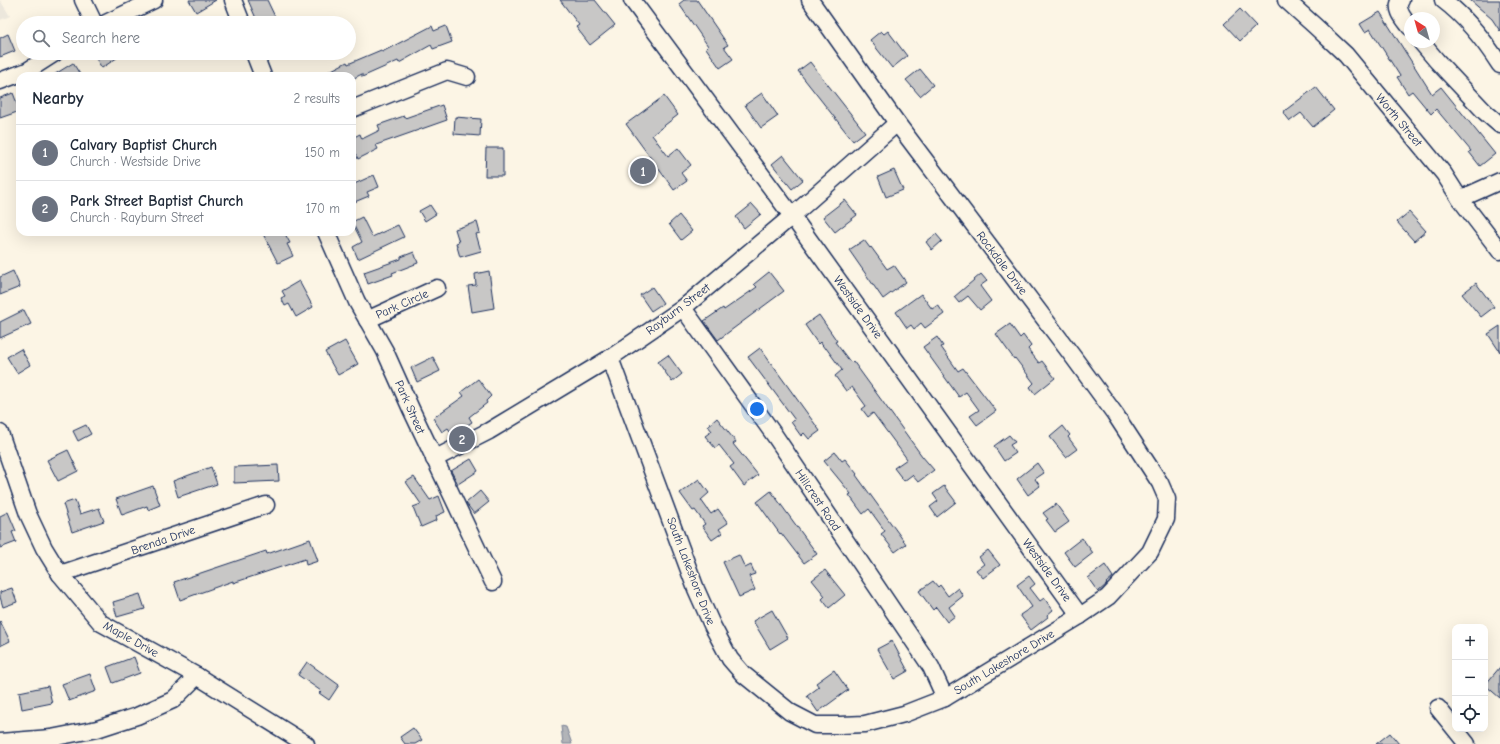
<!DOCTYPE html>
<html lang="en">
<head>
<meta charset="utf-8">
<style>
	:root { --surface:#fff; --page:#f6f6f7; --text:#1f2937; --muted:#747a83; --line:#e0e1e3; --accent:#1b2f5e }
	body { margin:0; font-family:"Comic Neue",sans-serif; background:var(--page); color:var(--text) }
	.controls { position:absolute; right:12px; bottom:12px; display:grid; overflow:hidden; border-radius:8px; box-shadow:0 4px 16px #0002 }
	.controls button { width:36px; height:36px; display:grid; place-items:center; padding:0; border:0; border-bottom:1px solid var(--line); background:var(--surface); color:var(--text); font:20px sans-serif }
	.compass { position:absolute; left:1404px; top:12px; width:36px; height:36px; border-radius:50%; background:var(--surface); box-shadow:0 4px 16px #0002; rotate:323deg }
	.you { position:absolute; left:757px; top:409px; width:14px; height:14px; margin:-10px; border:3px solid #fff; border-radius:50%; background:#1a73e8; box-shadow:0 0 0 6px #1a73e833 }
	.badge { display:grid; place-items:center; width:26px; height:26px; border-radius:50%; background:var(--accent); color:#fff; font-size:13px; font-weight:700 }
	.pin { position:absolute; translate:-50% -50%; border:2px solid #fff; box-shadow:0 1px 4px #0006 }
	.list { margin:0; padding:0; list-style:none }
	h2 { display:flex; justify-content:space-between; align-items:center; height:52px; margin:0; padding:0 16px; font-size:17px }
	h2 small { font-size:13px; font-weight:400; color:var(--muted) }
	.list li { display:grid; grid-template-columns:26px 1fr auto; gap:12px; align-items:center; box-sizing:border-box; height:56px; padding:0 16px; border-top:1px solid var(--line) }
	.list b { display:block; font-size:15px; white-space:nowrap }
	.list p { margin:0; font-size:13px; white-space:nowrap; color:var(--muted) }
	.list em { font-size:13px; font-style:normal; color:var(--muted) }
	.icon { flex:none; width:22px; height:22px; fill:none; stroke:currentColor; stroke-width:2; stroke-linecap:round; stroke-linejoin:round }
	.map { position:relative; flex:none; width:1500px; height:744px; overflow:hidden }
	.search { position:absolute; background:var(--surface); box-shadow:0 4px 16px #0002; left:16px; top:16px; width:340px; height:44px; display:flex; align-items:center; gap:10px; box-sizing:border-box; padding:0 14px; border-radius:22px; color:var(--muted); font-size:15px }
	.panel { position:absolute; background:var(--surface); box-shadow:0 4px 16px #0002; left:16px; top:72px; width:340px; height:164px; border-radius:12px }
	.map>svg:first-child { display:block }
	.built { fill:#ece7dc }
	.water { fill:#b2b4b8; stroke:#767f94 }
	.building { fill:#c8c7c6; stroke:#1b2f5e }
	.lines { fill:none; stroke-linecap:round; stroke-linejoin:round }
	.minor-casing { stroke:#1b2f5e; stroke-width:19 }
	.minor { stroke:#fcf5e5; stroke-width:16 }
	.labels { text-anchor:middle; stroke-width:3.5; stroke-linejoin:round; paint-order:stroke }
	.street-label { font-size:12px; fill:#1b2f5e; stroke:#fcf5e5 }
</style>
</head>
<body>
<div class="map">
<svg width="1500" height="744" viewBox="0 0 1500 744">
	<rect width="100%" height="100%" fill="#fcf5e5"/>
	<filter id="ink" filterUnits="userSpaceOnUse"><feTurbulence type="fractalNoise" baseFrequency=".025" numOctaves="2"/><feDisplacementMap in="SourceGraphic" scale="8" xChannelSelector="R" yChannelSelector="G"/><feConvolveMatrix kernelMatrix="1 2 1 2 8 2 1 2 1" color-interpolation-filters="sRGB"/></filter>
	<g filter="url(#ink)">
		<path class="built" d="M0,0l10,16 -10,4z"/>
		<path class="water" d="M561,726l5,1 6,17h-9z"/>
		<g class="building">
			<path d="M189,0h27l-20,12z"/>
			<path d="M248,0h19l11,23h-20z"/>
			<path d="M560,0h35l20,25 -25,20 -14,-18 3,-2z"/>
			<path d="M684,0h13l31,45 -4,2 9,12 -13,9 -14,-20 2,-2 -29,-42z"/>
			<path d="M1470,0h30v31l-8,-12z"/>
			<path d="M1240,9l16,17 -16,15 -16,-17z"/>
			<path d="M1380,12l52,82 9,-7 54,67 -15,12 -11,-14 2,-1 -35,-42 -5,5 -19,-23 -4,3 -11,-17 3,-1 -30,-47 -5,3 -5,-8z"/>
			<path d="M432,26l2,5 12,-5 6,16 -19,7 -2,-4 -32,18 -1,-2 -36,16v-3l-10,5v-3h-32l27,-14 1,2 33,-14 1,2z"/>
			<path d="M881,31l3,3 4,-3 19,25 -15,12 -22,-28z"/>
			<path d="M8,34l7,17 -15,6v-19z"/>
			<path d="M92,53h32l-22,15z"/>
			<path d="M810,62l55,70 -12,9 -55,-70z"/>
			<path d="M73,63l8,13h-29z"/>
			<path d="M920,69l13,16 -13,11 -14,-16z"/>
			<path d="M1316,87l18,23 -21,17 -12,-14 -11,8 -7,-9z"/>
			<path d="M13,93l7,18 -20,7v-20z"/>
			<path d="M762,93l16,23 -17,12 -16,-23z"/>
			<path d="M664,96l14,19 -26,20 16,21 10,-8 13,17 -10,8 6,8 -13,9 -48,-66z"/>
			<path d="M442,105l5,15 -71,25 2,4 -20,10 -6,-13v-8l8,-4 2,5 18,-9 -2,-5 26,-9 1,2z"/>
			<path d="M455,117l26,2 -1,17 -26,-2z"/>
			<path d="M486,148h17v28h-18z"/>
			<path d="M783,155l20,25 -11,9 -20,-25z"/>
			<path d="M894,170l9,20 -17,7 -8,-20z"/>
			<path d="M374,175l5,12 -12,5 2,4 -17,7v-18z"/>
			<path d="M845,200l12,15 -22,17 -12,-15z"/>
			<path d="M752,204l9,10 -17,14 -8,-11z"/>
			<path d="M430,205l6,9 -11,7 -6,-10z"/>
			<path d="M1409,212l17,19 -12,10 -17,-19z"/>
			<path d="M679,215l13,16 -11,9 -12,-16z"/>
			<path d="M362,217l10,20 26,-12 6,12 -46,22 -5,-12 9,-5 -10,-20z"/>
			<path d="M477,222l3,11 -4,1 5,17 -21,6 -4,-14 3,-1 -4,-13z"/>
			<path d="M262,232h22l6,11 -3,1 6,12 -15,7z"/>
			<path d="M936,234l6,7 -10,9 -6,-8z"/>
			<path d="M864,240l6,8 1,-1 16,22 7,-4 12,17 -23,17 -34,-49z"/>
			<path d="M414,252l4,11 -26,10 1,2 -25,9 -4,-12 37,-13v-2z"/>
			<path d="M13,271l7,16 -20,8v-18z"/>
			<path d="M489,271l5,37 -22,4 -4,-26 8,-1 -1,-11z"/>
			<path d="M769,272l15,19 -66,49 -14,-19 19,-13 1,2 33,-23 -3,-3z"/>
			<path d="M981,274l6,7 -7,5 11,15 -11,9 -12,-14 -9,7 -5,-6z"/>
			<path d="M299,281l14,26 -17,10 -7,-13 -4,2 -4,-8 4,-2 -3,-5z"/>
			<path d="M1476,283l18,24 -13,10 -19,-23z"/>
			<path d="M652,287l11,16 -12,8 -11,-16z"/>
			<path d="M921,294l11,15 6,-4 6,9 -19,14 -4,-5 -7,6 -3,-4 -4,3 -11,-16z"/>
			<path d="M24,310l7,14 -31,14v-16z"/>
			<path d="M819,315l18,26 -2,1 16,21 2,-2 69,95 12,14 -16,12 -6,-7 -8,6 -10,-13 13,-9 -34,-46 -5,4 -6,-8 4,-3 -14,-19 -6,4 -11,-15 7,-6 -16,-22 -1,1 -5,-7 -2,2 -13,-19z"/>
			<path d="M1010,324l10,14 3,-3 8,11 -3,3 11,14 3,-2 13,17 -20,16 -5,-7 4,-4 -19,-25 -1,1 -18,-25z"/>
			<path d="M1500,326v26l-12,-18z"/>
			<path d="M937,337l6,9 -2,1 17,24 5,-3 33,43 -19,14 -7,-9 9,-6 -13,-18 -7,5 -36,-50z"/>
			<path d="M345,341l13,23 -20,11 -13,-23z"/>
			<path d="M760,348l60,83 -11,8 -5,-6 -3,3 -10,-14 4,-2 -47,-63z"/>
			<path d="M21,349l9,16 -13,8 -10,-16z"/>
			<path d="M668,355l14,19 -10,8 -14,-20z"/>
			<path d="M433,357l7,14 -23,11 -6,-14z"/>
			<path d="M478,379l13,17 -5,5 1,2 -18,14 3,5 -19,13 -5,-7 -6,4 -9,-14 31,-22 -3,-4z"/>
			<path d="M717,418l19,24 -3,2 25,31 -14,11 -14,-19 4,-3 -15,-19 -4,3 -10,-12 7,-5 -4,-5z"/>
			<path d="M86,425l5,9 -13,7 -5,-10z"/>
			<path d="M1063,426l7,9 -2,2 9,12 -11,8 -16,-20z"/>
			<path d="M1009,435l6,7 -5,3 6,8 -12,8 -10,-15z"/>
			<path d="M68,450l10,21 -20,10 -11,-21z"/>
			<path d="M835,452l7,9 3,-2 12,15 -1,1 50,69 -11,8 -14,-18 4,-3 -16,-22 -6,5 -14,-19 2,-1 -27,-33z"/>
			<path d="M471,459l7,12 -20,13 -7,-13z"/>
			<path d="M1037,463l7,10 -9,6 5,7 -12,9 -11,-16z"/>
			<path d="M278,465l1,16 -45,2v-16z"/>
			<path d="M211,467l6,17 -39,13 -5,-16z"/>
			<path d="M414,477l16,23 9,-4 6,16 -9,4 1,4 -16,7 -8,-20 8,-3 -15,-22z"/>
			<path d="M699,479l10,14 -8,7 10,14 7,-5 10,14 -9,6 3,4 -10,7 -10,-14 3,-2 -10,-14 -2,1 -13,-18z"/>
			<path d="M153,486l7,19 -12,5 -1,-4 -25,9 -6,-16z"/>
			<path d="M944,486l12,16 -19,15 -7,-10 8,-6 -5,-7z"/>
			<path d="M480,491l9,11 -15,12 -8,-11z"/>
			<path d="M771,491l46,63 -13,9 -23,-30 -1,1 -23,-32z"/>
			<path d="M75,500l5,14 19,-6 5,13 -32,11 -9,-28z"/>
			<path d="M1056,504l13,18 -14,10 -9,-12 2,-1 -5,-6z"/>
			<path d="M8,512l8,19 -4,1 4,10 -16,6v-32z"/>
			<path d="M1082,538l11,15 -18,14 -11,-15z"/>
			<path d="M310,539l8,22 -12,4 -1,-6 -72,24v-2l-53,19 -6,-18 92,-31 1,3z"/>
			<path d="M988,550l12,15 -17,13 -7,-8 8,-6 -5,-7z"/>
			<path d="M739,555l6,13 6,-3 4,9 -6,2 6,14 -16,7 -16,-35z"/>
			<path d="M1105,565l8,12 -7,6 1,1 -9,8 -10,-14z"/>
			<path d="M825,570l20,25 -16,13 -7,-9 3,-3 -13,-16z"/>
			<path d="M1029,576l6,8 -5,4 10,13 4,-3 9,12 -6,5 1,2 -17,13 -11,-15 12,-8 -15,-22z"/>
			<path d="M933,581l5,6 2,-2 8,11 10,-8 5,8 -14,11 6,9 -8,6 -11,-15 -3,3 -14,-19z"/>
			<path d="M12,588l5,14 -14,5 -3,-10v-5z"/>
			<path d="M140,594l5,15 -28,8 -4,-15z"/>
			<path d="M772,610l16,28 -18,11 -17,-28z"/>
			<path d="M0,621l10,20 -10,5z"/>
			<path d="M892,641l16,30 -14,8 -17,-30z"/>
			<path d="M134,657l6,16 -27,10 -6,-16z"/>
			<path d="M307,662l32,23 -10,15 -10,-7 2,-2 -23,-16z"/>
			<path d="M1500,667v31l-15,-13z"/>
			<path d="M834,670l14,20 -30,22 -11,-16 12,-9 -3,-4z"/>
			<path d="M90,674l6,17 -27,10 -7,-17z"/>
			<path d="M48,686l4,17 -30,6 -3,-17z"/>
			<path d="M413,728l9,12 -7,4h-10l-5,-7z"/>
			<path d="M1390,733l9,11h-23z"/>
		</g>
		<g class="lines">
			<defs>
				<g id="minor">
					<path d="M83,0l11,23"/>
					<path d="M233,0l9,23"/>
					<path d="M632,0l160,216 288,400"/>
					<path d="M1286,0l29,26 31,29 98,119 16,25 40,52"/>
					<path d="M1401,0c-7,9 4,20 9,27"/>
					<path d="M1443,0c24,18 41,40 57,65"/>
					<path d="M106,23l48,-23"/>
					<path d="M1421,42l16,19 48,51 15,13"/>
					<path d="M254,53l9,23"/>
					<path d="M0,81l27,-10 28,-18"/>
					<path d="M352,109l95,-38 20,6"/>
					<path d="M1460,199l40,-18"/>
					<path d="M326,232l31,70 28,49 26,58 82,173"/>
					<path d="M683,308l92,128 156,231 14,31"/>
					<path d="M367,320l70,-32"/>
					<path d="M610,358l86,231 16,36 18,34 13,15 47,38 25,13h26l24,-1 39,-10 41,-16 135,-82 28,-19 42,-45 16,-33 1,-20 -7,-16 -45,-69 -41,-56 -177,-235 -87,-123"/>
					<path d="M0,433l28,81 16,34 16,26 41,49 96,53 109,68"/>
					<path d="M434,459l55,-28 121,-73 73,-50 109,-92 105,-93"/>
					<path d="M60,574l206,-69"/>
					<path d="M1438,708l29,36"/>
					<path d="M0,742l51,-4 46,-9 40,-13 36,-16 24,-24"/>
				</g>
			</defs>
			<use href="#minor" class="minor-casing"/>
			<use href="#minor" class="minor"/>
		</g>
	</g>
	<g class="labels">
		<g class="street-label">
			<text transform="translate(1399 120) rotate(50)" y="4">Worth Street</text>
			<text transform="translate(1002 263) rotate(53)" y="4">Rockdale Drive</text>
			<text transform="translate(402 304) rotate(-24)" y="4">Park Circle</text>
			<text transform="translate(858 307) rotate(54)" y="4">Westside Drive</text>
			<text transform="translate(678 309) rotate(-37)" y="4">Rayburn Street</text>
			<text transform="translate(410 407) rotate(66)" y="4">Park Street</text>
			<text transform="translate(818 500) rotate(56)" y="4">Hillcrest Road</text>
			<text transform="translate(163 540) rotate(-19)" y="4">Brenda Drive</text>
			<text transform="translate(1047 570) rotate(54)" y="4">Westside Drive</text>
			<text transform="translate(691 571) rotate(69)" y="4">South Lakeshore Drive</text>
			<text transform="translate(131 639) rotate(29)" y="4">Maple Drive</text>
			<text transform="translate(1004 662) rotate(-31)" y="4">South Lakeshore Drive</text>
		</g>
	</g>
</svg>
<div class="controls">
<button>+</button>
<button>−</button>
<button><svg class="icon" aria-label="locate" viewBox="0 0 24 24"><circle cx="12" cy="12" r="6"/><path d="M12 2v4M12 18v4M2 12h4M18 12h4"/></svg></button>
</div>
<svg class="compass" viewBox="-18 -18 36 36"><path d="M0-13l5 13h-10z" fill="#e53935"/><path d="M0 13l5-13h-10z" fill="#747a83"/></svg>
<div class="you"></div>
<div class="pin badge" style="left:643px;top:171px;background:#6b7280">1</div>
<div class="pin badge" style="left:462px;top:439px;background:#6b7280">2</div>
<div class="search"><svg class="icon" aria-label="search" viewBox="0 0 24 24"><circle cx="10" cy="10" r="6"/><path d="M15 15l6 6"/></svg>Search here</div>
<section class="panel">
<h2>Nearby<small>2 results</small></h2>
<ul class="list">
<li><span class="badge" style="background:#6b7280">1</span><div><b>Calvary Baptist Church</b><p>Church · Westside Drive</p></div><em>150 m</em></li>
<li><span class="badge" style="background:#6b7280">2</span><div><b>Park Street Baptist Church</b><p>Church · Rayburn Street</p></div><em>170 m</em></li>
</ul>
</section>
</div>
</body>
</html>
